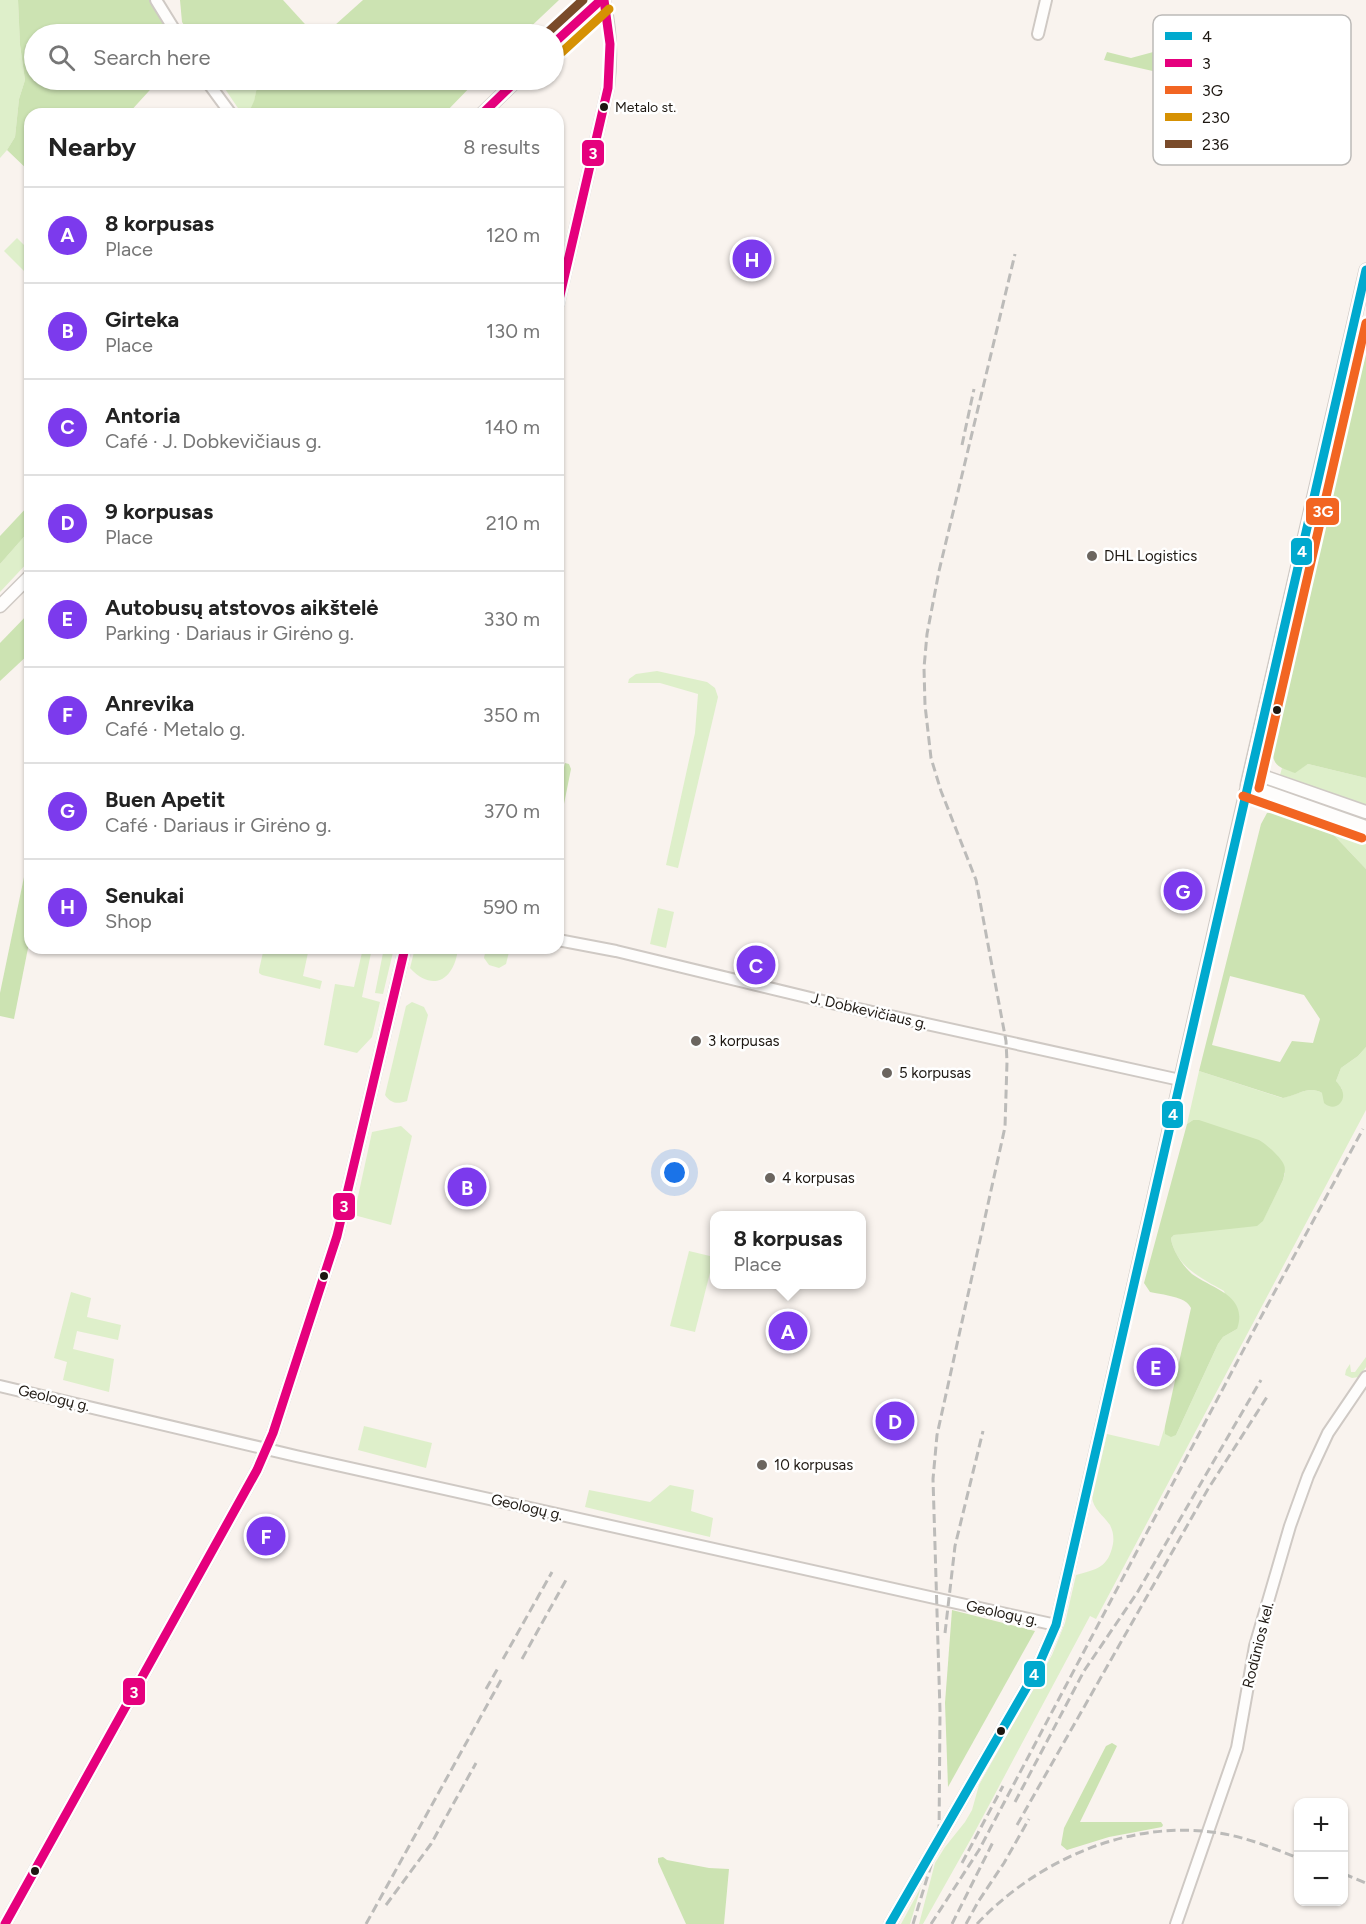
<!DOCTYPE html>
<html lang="en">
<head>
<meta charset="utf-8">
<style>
	:root { --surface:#fff; --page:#f2f2f2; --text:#222; --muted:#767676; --line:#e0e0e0; --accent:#7c3aed }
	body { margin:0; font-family:Figtree,sans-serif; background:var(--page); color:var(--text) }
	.controls { position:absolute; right:18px; bottom:18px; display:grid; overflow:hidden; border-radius:12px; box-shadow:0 2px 4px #0004 }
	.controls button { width:54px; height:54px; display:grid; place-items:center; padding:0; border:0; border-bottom:2px solid var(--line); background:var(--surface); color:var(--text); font:30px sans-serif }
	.you { position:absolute; left:675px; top:1173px; width:21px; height:21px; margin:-15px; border:4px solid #fff; border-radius:50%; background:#1a73e8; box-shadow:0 0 0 9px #1a73e833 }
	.badge { display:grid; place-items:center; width:39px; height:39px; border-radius:50%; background:var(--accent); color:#fff; font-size:20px; font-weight:700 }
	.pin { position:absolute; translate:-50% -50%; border:3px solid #fff; box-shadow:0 2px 6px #0006 }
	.popup { position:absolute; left:710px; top:1211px; width:156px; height:78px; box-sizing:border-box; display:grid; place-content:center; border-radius:12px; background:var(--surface); filter:drop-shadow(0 2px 4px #0005); font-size:20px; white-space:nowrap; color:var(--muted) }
	.popup b { font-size:22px; color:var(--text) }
	.popup::after { content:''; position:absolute; left:50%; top:100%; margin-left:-12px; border:12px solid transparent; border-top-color:var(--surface) }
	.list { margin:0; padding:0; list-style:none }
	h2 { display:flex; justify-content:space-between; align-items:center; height:78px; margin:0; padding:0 24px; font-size:26px }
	h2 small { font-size:20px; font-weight:400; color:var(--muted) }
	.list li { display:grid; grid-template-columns:39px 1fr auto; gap:18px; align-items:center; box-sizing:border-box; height:96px; padding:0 24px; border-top:2px solid var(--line) }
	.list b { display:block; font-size:22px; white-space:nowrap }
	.list p { margin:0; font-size:20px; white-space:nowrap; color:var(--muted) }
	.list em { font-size:20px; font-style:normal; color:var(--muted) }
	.icon { flex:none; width:33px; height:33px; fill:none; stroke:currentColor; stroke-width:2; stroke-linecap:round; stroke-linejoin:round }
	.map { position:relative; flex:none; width:1366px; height:1924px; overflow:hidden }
	.search { position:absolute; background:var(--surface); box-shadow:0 2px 4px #0004; left:24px; top:24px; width:540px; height:66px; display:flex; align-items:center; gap:15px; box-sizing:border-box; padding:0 21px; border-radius:33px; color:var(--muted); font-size:22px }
	.panel { position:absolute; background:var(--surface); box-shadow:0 2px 4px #0004; left:24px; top:108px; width:540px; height:846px; border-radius:18px }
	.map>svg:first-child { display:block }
	.green { fill:#deefca }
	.forest { fill:#cce3b2; fill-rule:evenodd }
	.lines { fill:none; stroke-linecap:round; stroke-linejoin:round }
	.minor-casing { stroke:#cfc9c4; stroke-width:14 }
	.major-casing { stroke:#cfc9c4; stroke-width:15 }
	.minor { stroke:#fefdfc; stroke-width:10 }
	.major { stroke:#fefdfc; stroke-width:12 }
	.rail { stroke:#bcbbb9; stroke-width:3; stroke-dasharray:9 4.5; stroke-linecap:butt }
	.bus-1-casing { stroke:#fff; stroke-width:14 }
	.bus-2-casing { stroke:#fff; stroke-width:14 }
	.bus-3-casing { stroke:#fff; stroke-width:14 }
	.bus-4-casing { stroke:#fff; stroke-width:14 }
	.bus-5-casing { stroke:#fff; stroke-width:14 }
	.bus-1 { stroke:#00a9ce; stroke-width:9 }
	.bus-2 { stroke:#e5007d; stroke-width:9 }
	.bus-3 { stroke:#f26522; stroke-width:9 }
	.bus-4 { stroke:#d69103; stroke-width:9 }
	.bus-5 { stroke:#7a4b2a; stroke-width:9 }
	.bus-dot { fill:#1e1812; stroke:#fff; stroke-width:2 }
	.poi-dot { fill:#6b655f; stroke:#fff; stroke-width:2 }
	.labels { text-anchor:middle; stroke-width:5; stroke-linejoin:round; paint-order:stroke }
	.bus-label { font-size:14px; fill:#1e1812; stroke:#fff; text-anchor:start }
	.poi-label { font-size:15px; fill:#1e1812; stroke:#fff; text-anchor:start }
	.street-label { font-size:15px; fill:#1e1812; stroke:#fff }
	.key { fill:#fff; stroke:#bcbab8; stroke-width:1.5 }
	.key-label { font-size:16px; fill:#1e1812 }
	.line-badge { stroke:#fff; stroke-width:2 }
	.badge-label { font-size:16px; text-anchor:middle; font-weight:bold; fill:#fff }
</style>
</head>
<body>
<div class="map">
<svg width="1366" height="1924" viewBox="0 0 1366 1924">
	<rect width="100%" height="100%" fill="#f9f3ee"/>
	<g class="green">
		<path d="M0,0h18l2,45 5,35 -6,19 -4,38 -8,13 -7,8z"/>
		<path d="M219,80h33l5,7 -3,15 -6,12h-6z"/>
		<path d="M17,238l13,13v26l-26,-26z"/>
		<path d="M30,530v30l-30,32v-28z"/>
		<path d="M657,671l50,11 8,6 3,9 -40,171 -12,-3 29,-132 3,-39 -38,-11h-32l1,-4 7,-5z"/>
		<path d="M1308,764l58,14v27l-86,-30 2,-7 13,4z"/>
		<path d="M1276,786l90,32v3l-91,-31z"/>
		<path d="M1329,830l37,12v27z"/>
		<path d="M658,908l16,4 -8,36 -16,-4z"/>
		<path d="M264,948h45l-6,28 19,5 -2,8 -58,-14 -3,-2v-3z"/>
		<path d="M363,948h9l-10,49 18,5 -8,35 -15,16 -33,-8 11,-61 19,3z"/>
		<path d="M384,948h10l-11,46 -8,-1z"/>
		<path d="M415,948h43c-3,30 -24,46 -48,20z"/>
		<path d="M486,948h24l-4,16 -7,4 -10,-3 -5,-7z"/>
		<path d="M412,1002l12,5 4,8 -21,86c-9,3 -16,3 -22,-6l21,-89z"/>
		<path d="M1366,1047v63l-270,509 -6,-3 -118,221 -49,87h-4l16,-61 10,-16 20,-25 7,-12 7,-25 73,-130 13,-32 11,-48c21,-6 32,-7 37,-31 1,-7 0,-13 -3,-19 -7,-10 -17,-16 -18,-28l15,-63 52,12 6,-20v8l11,1 42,-91 5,-7 14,-8 -13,-38c-23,-13 -49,-25 -53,-53l3,-3 89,-15 20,-40 2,-7 -92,-53 -6,4 12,-53 83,27c15,-2 26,-13 40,-5l20,-4 -6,-8 5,-13 17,-12z"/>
		<path d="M401,1126l11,10 -21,89 -37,-10 18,-83z"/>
		<path d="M689,1251l25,6 -19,75 -25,-6z"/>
		<path d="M71,1292l20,6 -4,19 34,8 -3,15 -41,-9 -4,18 41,10 -5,33 -46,-12 4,-18 -13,-4z"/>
		<path d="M1366,1357v10l-7,10 -7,1 -7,-3 1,-5 4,-6 1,8h4z"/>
		<path d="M364,1426l68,17 -6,25 -68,-18z"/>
		<path d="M670,1485l24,5 -3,21 22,7 -3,19 -125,-30 4,-17 61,12z"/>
		<path d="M921,1887l-11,37h-9z"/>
	</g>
	<g class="forest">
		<path d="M18,0h132l22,34h-138v46h125l-31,34h-98v58l-23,-22 8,-13 4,-38 6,-19 -5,-35z"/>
		<path d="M180,0h103l31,34h-124l-8,-12z"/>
		<path d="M363,0h196l-36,34h-198z"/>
		<path d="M1164,26l26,6 -6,7 -9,-1 -9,36 -62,-14 3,-8 24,6 26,-7z"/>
		<path d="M252,80h225l-33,34h-196l6,-13 3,-14z"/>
		<path d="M1366,332v446l-58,-14 -13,9c-10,-4 -20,-5 -22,-17z"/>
		<path d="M30,504v26l-30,34v-28z"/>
		<path d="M30,612v41l-30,28v-38z"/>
		<path d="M565,763l4,1 2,5 -8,40 -5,-1v-16z"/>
		<path d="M1278,812l51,18 37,39v178l-8,9 -17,12 -5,13c1,1 6,7 6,9 5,11 -7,23 -18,13l-2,-10c-14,-8 -25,3 -39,5l-84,-27 62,-247 6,-11zM1230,976l74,19 16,24 -7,24 -21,-2 -12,21 -68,-17z"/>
		<path d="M30,848v90l-16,81 -14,-3v-23z"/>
		<path d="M1193,1120h6l60,20c7,4 22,17 25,25 2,4 0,11 -1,15l-20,41 -6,5 -83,9 -3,3c1,12 12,28 21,36 20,15 57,21 45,55l-14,8 -5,7 -42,91 -5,2 -6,-3v-8l26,-118c-5,-12 -29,-13 -41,-16l-6,-9 43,-159z"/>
		<path d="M952,1610l83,21 -87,156 -3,-84z"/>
		<path d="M1112,1743l5,3 -37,76h81l2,3 -1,2 -53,10 -42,13 -6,-5 3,-17 42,-82z"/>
		<path d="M663,1857l4,3 42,8 20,1 -5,55h-38l-28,-62v-4z"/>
	</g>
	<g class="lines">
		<defs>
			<g id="minor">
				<path d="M156,0l21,34"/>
				<path d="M1038,34l8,-34"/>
				<path d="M206,80l25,34"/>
				<path d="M558,304l50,-216c4,-30 3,-58 -4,-88"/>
				<path d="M558,940l58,11 211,51 353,78"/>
				<path d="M0,1386l296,70 760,169"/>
				<path d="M5,1924l252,-454 16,-37 64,-197 68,-288"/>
				<path d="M890,1924l146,-253 20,-46 191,-840"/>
				<path d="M1176,1924l61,-176 18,-102 35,-120 18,-50 20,-43 38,-56"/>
			</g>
			<g id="major">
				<path d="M554,43l47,-43"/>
				<path d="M482,114l35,-34"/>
				<path d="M1366,270l-119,515 119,42"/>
				<path d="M0,606l30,-30"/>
				<path d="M1251,772l115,40"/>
			</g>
		</defs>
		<use href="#minor" class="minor-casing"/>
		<use href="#major" class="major-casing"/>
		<use href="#minor" class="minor"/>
		<use href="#major" class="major"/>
		<g class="rail">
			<path d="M962,445l12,-56"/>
			<path d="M945,1633l10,-87 28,-115"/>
			<path d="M503,1659l49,-87"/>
			<path d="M522,1659l44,-79"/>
			<path d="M486,1689l12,-21"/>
			<path d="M1015,1802l69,-131 53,-78 124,-213"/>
			<path d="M1017,1825l191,-336 59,-92"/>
			<path d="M962,1863l41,-77"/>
			<path d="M1344,1874l22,9"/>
			<path d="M386,1905l45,-61 45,-81"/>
			<path d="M366,1924l135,-244"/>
			<path d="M913,1924l26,-85 1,-128 -7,-232 4,-44 68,-308 2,-65 -1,-21 -30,-161 -35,-89 -10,-33 -6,-53 -1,-37 3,-34 12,-63 76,-317"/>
			<path d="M931,1924l48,-74 276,-522 108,-199"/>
			<path d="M952,1924l41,-82"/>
			<path d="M966,1924l12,-22 26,-39 25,-44"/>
			<path d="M977,1924c58,-62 148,-103 234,-92 30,3 59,15 87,26"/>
		</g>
		<defs>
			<path id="bus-1" d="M890,1924l146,-253 20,-46 310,-1355"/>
			<g id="bus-2">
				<path d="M554,43l47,-43"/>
				<path d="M482,114l35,-34"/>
				<path d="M558,304l50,-216 2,-44 -6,-44"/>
				<path d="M5,1924l252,-454 16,-37 64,-197 68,-288"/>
			</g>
			<g id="bus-3">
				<path d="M1259,788l107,-465"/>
				<path d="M1243,796l119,42"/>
			</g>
			<path id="bus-4" d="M562,52l47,-43"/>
			<path id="bus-5" d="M546,34l37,-34"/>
		</defs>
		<use href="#bus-1" class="bus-1-casing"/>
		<use href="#bus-2" class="bus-2-casing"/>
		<use href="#bus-3" class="bus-3-casing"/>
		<use href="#bus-4" class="bus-4-casing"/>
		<use href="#bus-5" class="bus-5-casing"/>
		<use href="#bus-1" class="bus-1"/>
		<use href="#bus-2" class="bus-2"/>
		<use href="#bus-3" class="bus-3"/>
		<use href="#bus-4" class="bus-4"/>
		<use href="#bus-5" class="bus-5"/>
	</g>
	<g class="bus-dot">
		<circle cx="604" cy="107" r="5"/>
		<circle cx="1277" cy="710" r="5"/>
		<circle cx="324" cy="1276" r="5"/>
		<circle cx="1001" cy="1731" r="5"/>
		<circle cx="35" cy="1871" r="5"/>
	</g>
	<g class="poi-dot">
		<circle cx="1092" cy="556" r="6"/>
		<circle cx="696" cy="1041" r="6"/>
		<circle cx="887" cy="1073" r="6"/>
		<circle cx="770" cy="1178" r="6"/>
		<circle cx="762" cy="1465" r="6"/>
	</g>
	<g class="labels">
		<g class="bus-label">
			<text x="615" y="112">Metalo st.</text>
		</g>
		<g class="poi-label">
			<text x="1104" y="561">DHL Logistics</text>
			<text x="708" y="1046">3 korpusas</text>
			<text x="899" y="1078">5 korpusas</text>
			<text x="782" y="1183">4 korpusas</text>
			<text x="774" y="1470">10 korpusas</text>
		</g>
		<g class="street-label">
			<text transform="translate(869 1011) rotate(13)" y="5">J. Dobkevičiaus g.</text>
			<text transform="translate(54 1398) rotate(13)" y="5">Geologų g.</text>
			<text transform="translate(527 1507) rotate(13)" y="5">Geologų g.</text>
			<text transform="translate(1002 1613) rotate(12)" y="5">Geologų g.</text>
			<text transform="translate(1258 1645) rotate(-76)" y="5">Rodūnios kel.</text>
		</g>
	</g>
	<rect x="1153" y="15" width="198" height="150" rx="9" class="key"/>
	<rect x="1165" y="32" width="27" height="8" fill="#00a9ce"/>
	<rect x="1165" y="59" width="27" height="8" fill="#e5007d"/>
	<rect x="1165" y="86" width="27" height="8" fill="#f26522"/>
	<rect x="1165" y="113" width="27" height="8" fill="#d69103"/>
	<rect x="1165" y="140" width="27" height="8" fill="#7a4b2a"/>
	<g class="key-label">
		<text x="1202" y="42">4</text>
		<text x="1202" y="69">3</text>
		<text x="1202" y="96">3G</text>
		<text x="1202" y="123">230</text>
		<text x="1202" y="150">236</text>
	</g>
	<g class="line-badge">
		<rect x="581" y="139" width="24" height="28" rx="6" fill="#e5007d"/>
		<rect x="1305" y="497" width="35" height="29" rx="6" fill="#f26522"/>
		<rect x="1290" y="537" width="23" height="29" rx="6" fill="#00a9ce"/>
		<rect x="1161" y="1100" width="23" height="29" rx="6" fill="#00a9ce"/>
		<rect x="332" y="1192" width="24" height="29" rx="6" fill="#e5007d"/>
		<rect x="1023" y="1660" width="23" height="28" rx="6" fill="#00a9ce"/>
		<rect x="122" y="1677" width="24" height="29" rx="6" fill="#e5007d"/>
	</g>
	<g class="badge-label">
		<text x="593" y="159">3</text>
		<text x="1323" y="517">3G</text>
		<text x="1302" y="557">4</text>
		<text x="1173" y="1120">4</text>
		<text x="344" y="1212">3</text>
		<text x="1034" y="1680">4</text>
		<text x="134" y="1698">3</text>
	</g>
</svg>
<div class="controls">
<button>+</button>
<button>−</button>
</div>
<div class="you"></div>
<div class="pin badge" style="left:788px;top:1331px">A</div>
<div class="popup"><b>8 korpusas</b>Place</div>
<div class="pin badge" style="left:467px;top:1187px">B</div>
<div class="pin badge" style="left:756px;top:965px">C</div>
<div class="pin badge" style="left:895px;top:1421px">D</div>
<div class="pin badge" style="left:1156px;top:1367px">E</div>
<div class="pin badge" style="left:266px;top:1536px">F</div>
<div class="pin badge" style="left:1183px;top:891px">G</div>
<div class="pin badge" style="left:752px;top:259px">H</div>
<div class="search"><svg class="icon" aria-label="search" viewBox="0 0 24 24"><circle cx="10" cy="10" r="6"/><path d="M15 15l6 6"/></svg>Search here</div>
<section class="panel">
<h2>Nearby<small>8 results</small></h2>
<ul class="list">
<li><span class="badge">A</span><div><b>8 korpusas</b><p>Place</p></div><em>120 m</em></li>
<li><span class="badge">B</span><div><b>Girteka</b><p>Place</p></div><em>130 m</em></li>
<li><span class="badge">C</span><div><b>Antoria</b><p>Café · J. Dobkevičiaus g.</p></div><em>140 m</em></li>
<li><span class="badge">D</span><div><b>9 korpusas</b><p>Place</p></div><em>210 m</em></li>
<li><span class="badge">E</span><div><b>Autobusų atstovos aikštelė</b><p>Parking · Dariaus ir Girėno g.</p></div><em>330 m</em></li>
<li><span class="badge">F</span><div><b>Anrevika</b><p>Café · Metalo g.</p></div><em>350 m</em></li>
<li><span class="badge">G</span><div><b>Buen Apetit</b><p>Café · Dariaus ir Girėno g.</p></div><em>370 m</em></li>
<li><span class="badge">H</span><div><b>Senukai</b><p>Shop</p></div><em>590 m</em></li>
</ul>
</section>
</div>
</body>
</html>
